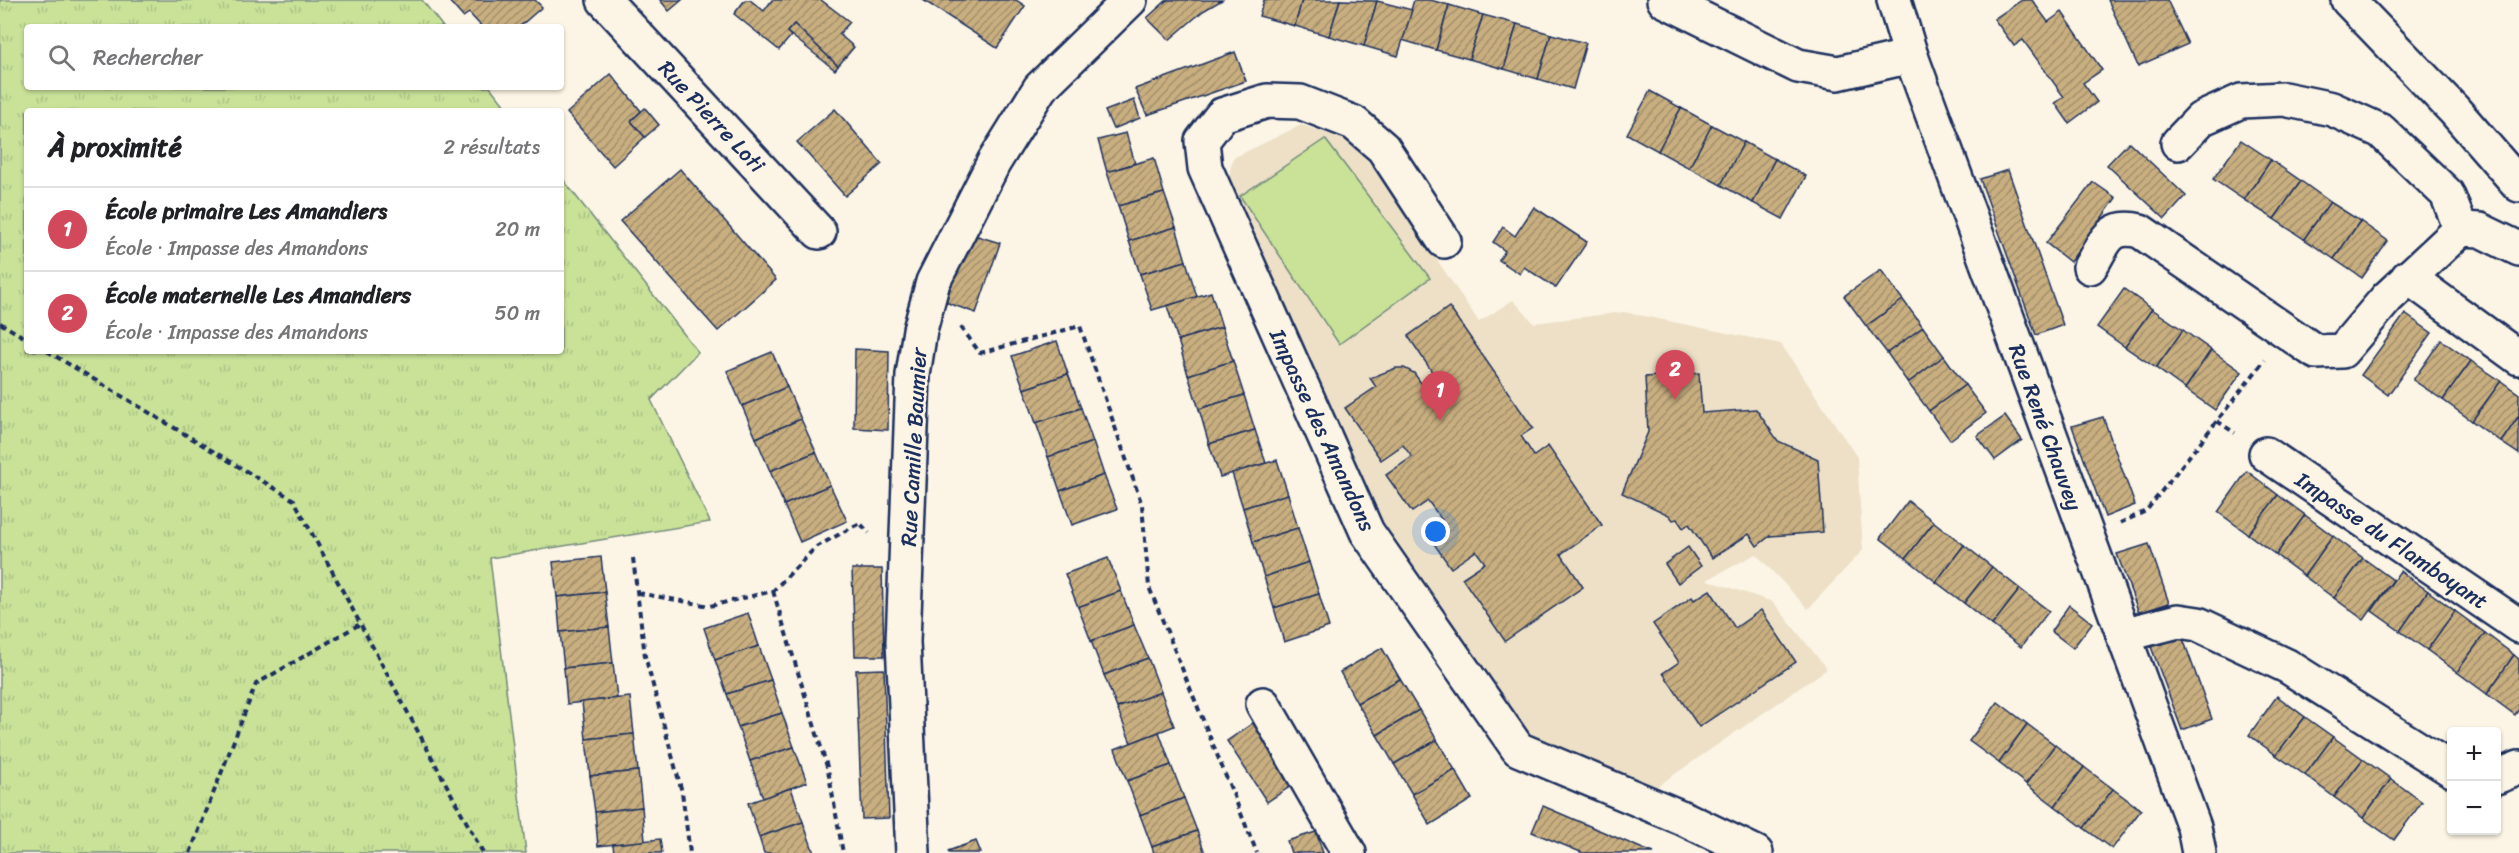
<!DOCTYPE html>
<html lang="fr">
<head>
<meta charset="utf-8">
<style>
	:root { --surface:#fff; --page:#f6f6f6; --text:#202124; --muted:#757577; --line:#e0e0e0; --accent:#d1495b }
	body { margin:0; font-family:Sriracha,sans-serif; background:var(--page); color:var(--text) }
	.controls { position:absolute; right:18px; bottom:18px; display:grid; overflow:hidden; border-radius:6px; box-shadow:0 2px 4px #0004 }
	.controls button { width:54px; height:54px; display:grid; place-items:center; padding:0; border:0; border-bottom:2px solid var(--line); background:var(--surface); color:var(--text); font:30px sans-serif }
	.you { position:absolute; left:1436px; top:532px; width:21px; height:21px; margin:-15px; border:4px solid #fff; border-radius:50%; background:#1a73e8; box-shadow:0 0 0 9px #1a73e833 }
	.badge { display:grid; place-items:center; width:39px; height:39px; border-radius:50%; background:var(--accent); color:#fff; font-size:20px; font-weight:700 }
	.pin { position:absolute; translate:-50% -50px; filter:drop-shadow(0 2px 3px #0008) }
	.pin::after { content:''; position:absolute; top:32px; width:21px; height:18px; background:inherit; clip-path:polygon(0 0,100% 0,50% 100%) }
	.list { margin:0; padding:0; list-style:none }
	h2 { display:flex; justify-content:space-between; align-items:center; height:78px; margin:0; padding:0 24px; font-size:26px }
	h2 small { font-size:20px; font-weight:400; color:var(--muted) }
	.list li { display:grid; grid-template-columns:39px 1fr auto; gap:18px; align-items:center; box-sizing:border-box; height:84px; padding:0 24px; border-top:2px solid var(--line) }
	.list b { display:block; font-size:22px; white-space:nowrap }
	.list p { margin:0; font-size:20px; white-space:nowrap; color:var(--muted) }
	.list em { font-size:20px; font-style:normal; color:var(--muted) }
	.icon { flex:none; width:33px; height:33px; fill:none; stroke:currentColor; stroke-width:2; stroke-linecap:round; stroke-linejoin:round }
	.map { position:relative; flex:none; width:2519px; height:853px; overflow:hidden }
	.search { position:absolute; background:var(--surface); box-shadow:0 2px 4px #0004; left:24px; top:24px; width:540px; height:66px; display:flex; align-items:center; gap:15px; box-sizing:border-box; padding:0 21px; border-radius:6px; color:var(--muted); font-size:22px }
	.panel { position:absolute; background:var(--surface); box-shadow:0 2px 4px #0004; left:24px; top:108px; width:540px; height:246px; border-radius:6px }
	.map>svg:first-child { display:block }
	.built { fill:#ede0c7 }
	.grass { fill:url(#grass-tufts); stroke:#72887b; stroke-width:1.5 }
	.pitch { fill:#c9e298; stroke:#72887b; stroke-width:1.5 }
	.building { fill:url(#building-hatch); stroke:#1b2f5e; stroke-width:1.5 }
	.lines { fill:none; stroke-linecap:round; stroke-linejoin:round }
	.minor-casing { stroke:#1b2f5e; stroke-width:38 }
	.path { stroke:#1b2f5e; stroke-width:4; stroke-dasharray:6 4.5; stroke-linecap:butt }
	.minor { stroke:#fcf5e5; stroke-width:33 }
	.labels { text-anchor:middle; stroke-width:5; stroke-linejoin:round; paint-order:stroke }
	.street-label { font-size:22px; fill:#1b2f5e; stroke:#fcf5e5 }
</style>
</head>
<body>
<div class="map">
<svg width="2519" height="853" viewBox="0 0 2519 853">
	<defs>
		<pattern id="grass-tufts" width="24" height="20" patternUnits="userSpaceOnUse" patternTransform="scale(1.5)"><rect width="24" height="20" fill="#c9e298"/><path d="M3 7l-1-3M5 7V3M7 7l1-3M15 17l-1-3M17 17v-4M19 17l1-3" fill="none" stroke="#acc285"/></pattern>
		<pattern id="building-hatch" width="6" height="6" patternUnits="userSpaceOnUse" patternTransform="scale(1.5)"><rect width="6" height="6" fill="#c9af80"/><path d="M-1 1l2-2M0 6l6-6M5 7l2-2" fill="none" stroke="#a28f6c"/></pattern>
	</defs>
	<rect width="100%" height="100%" fill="#fcf5e5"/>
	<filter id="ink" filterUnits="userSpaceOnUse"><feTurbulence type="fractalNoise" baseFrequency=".0167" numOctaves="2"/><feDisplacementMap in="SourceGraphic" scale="12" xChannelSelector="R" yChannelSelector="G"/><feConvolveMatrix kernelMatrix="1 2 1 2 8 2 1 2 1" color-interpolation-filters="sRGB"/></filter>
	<g filter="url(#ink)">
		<path class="built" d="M1301,125l42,13 32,30 104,154 34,-22 21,23 90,-11 157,32 76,113 6,93 -55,59 -52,-55 -49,26 66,22 54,67 -178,123 -119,-57 -150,-216 -153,-335 6,-26z"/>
		<path class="grass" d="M0,0h422l21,27h-416v60h463l19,24h-482v240h534v-174l137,175 -47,48 59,122 -220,36 36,295h-526z"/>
		<path class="pitch" d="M1325,139l105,139 -91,66 -99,-148z"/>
		<g class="building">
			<path d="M448,0h87l7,7 -23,20h-37l-13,-14 -6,4z"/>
			<path d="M660,0h22l-13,11z"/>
			<path d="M745,0h5l14,11 8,-11h49l29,22 -11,12 15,13 -16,19 -44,-42 -7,8 4,4 -12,14 -45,-36z"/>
			<path d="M923,0h93l9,6 -28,42z"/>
			<path d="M1167,0h55l-19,11 -34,29 -22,-22z"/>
			<path d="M1264,0h38l-7,26 -36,-10z"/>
			<path d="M1302,0h38l-11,36 -34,-10z"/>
			<path d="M1340,0l37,1 -13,45 -35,-10z"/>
			<path d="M1414,0h16l19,5 -13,45 -34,-10z"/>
			<path d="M2022,0h10l16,22 14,-10 40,58 -19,13 14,19 -28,21 -14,-20 9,-6 -41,-57 -9,6 -20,-27z"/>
			<path d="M2108,0h59l21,44 -50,22z"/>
			<path d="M1377,1l35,9 -14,46 -34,-10z"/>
			<path d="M1449,5l34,10 -14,44 -33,-9z"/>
			<path d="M1483,15l34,9 -13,45 -35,-10z"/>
			<path d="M794,24l44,42 -3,4 -48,-38z"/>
			<path d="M1517,24l34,10 -13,45 -34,-10z"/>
			<path d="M1551,34l35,9 -13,46 -35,-10z"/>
			<path d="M1235,52l11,29 -99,34 -12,-26z"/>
			<path d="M611,74l30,37 -10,10 14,16 -32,29 -46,-53z"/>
			<path d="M1650,91l31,17 -23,43 -31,-17z"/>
			<path d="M1134,100l6,18 -27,11 -8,-18z"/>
			<path d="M645,108l14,17 -14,12 -14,-16z"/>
			<path d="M1681,108l31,17 -23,43 -31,-17z"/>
			<path d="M835,109l47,55 -37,32 -48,-54z"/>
			<path d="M1712,125l32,17 -23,43 -32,-17z"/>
			<path d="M1126,133l9,30 -28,9 -9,-32z"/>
			<path d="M2241,140l30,20 -27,40 -31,-21z"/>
			<path d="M1744,142l31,17 -22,44 -32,-18z"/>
			<path d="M2129,142l57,54 -21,23 -58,-54z"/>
			<path d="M1154,158l10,35 -46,13 -11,-34z"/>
			<path d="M1775,159l31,17 -23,43 -30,-16z"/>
			<path d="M2271,160l30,21 -27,38 -30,-19z"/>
			<path d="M680,169l96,111 -58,51 -98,-110z"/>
			<path d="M2008,170l55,155 -27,10 -56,-156z"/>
			<path d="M2301,181l29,21 -26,37 -30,-20z"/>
			<path d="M2093,182l23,16 -46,64 -24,-19z"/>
			<path d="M1164,193l12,34 -47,14 -11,-35z"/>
			<path d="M2330,202l30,19 -26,38 -30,-20z"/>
			<path d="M1534,207l53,35 -31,46 -32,-21 -4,7 -21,-14 6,-9 -12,-9 10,-15 12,9z"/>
			<path d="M2360,221l28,20 -26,37 -28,-19z"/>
			<path d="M1176,227l10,34 -46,13 -11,-33z"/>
			<path d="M971,234l29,9 -24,70 -31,-11z"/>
			<path d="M1186,261l11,36 -45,13 -12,-36z"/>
			<path d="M1881,270l22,30 -37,26 -22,-30z"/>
			<path d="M2124,289l28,20 -27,38 -28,-20z"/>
			<path d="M1211,292l11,35 -44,13 -11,-34z"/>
			<path d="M1903,300l20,27 -36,26 -21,-27z"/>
			<path d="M1449,307l84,121 -12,8 13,20 14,-10 54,79 -41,29 22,33 -78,54 -43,-63 23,-15 -9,-12 -25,17 -26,-37 17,-11 -14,-19 -16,11 -26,-37 26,-18 -9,-12 -22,15 -36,-52 31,-21 -6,-9 26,-10h8l10,5 16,23 13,-8 -35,-52z"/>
			<path d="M2152,309l31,21 -27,38 -31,-21z"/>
			<path d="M2405,314l27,19 -44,62 -27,-20z"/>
			<path d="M1222,327l11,34 -45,14 -10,-35z"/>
			<path d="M1923,327l21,29 -36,27 -21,-30z"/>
			<path d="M2183,330l28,20 -26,39 -29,-21z"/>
			<path d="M2441,340l30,21 -28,39 -30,-20z"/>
			<path d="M1057,341l11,33 -44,15 -12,-33z"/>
			<path d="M855,349l34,2 -1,79 -34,-2z"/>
			<path d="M2211,350l31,22 -27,38 -30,-21z"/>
			<path d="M772,352l15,35 -45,19 -15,-35z"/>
			<path d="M1944,356l21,29 -36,26 -21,-28z"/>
			<path d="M1233,361l11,34 -45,14 -11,-34z"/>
			<path d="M2471,361l30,20 -29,40 -29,-21z"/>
			<path d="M1699,373l3,40 54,-4 22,32 40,18 5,73 -53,4 -13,10 -8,-12 -37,24 -23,-34 -6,4 -6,-9 -4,1 -4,-5 -47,-22 26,-61 -3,-55z"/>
			<path d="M1068,374l13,34 -45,15 -12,-34z"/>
			<path d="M2501,381l18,13v22l-18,26 -29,-21z"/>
			<path d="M1965,385l21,28 -36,27 -21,-29z"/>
			<path d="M787,387l14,32 -45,19 -14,-32z"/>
			<path d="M1244,395l11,35 -46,14 -10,-35z"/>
			<path d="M1081,408l12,34 -45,15 -12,-34z"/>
			<path d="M2005,416l17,24 -27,20 -18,-24z"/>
			<path d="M2519,416v38l-18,-12z"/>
			<path d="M2103,417l32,88 -30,12 -33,-91z"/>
			<path d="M801,419l15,33 -46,19 -14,-33z"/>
			<path d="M1255,430l11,33 -46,14 -11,-33z"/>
			<path d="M1093,442l11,33 -44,16 -12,-34z"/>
			<path d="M816,452l14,33 -46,20 -14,-34z"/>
			<path d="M1277,460l11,34 -45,14 -11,-35z"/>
			<path d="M2247,471l31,24 -30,39 -30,-22z"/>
			<path d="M1104,475l13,34 -45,16 -12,-34z"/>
			<path d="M830,485l17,36 -47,21 -16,-37z"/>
			<path d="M1288,494l10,34 -45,14 -10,-34z"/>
			<path d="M2278,495l27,20 -29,40 -28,-21z"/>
			<path d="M1908,501l26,21 -28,36 -26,-20z"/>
			<path d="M2305,515l28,21 -29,40 -28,-21z"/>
			<path d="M1934,522l30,23 -28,37 -30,-24z"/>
			<path d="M1298,528l11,34 -45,15 -11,-35z"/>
			<path d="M2333,536l30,22 -29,40 -30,-22z"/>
			<path d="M2149,544l20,59 -30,10 -22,-59z"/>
			<path d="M1964,545l28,22 -28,36 -28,-21z"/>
			<path d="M1688,547l13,19 -23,17 -13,-19z"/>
			<path d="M601,557l4,35 -48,5 -4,-35z"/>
			<path d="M1108,558l13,33 -43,16 -13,-33z"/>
			<path d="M2363,558l30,22 -29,40 -30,-22z"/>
			<path d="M1309,562l10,32 -45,14 -10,-31z"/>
			<path d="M1992,567l28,22 -28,36 -28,-22z"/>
			<path d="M852,569h30l2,87h-29z"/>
			<path d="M2400,571l28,20 -28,40 -28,-20z"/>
			<path d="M2020,589l29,22 -28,36 -29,-22z"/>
			<path d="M1710,590l25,38 26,-18 35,52 -97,65 -36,-54 16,-11 -26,-38 39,-27 2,3z"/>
			<path d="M1121,591l13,34 -43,16 -13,-34z"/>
			<path d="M2428,591l27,20 -28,39 -27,-19z"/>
			<path d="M605,592l4,35 -49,5 -3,-35z"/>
			<path d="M1319,594l10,33 -45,15 -10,-34z"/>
			<path d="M2069,605l23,18 -19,25 -22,-17z"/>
			<path d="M2455,611l30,22 -28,39 -30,-22z"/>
			<path d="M748,613l11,33 -44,14 -11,-32z"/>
			<path d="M1134,625l14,33 -44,17 -13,-34z"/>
			<path d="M609,627l4,36 -49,5 -4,-36z"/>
			<path d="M2181,633l31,86 -30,11 -32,-86z"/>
			<path d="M2485,633l29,22 -27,39 -30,-22z"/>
			<path d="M759,646l12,34 -44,14 -12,-34z"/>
			<path d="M1382,648l18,31 -43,24 -17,-31z"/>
			<path d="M2514,655l5,4v50l-4,6 -28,-21z"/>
			<path d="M1148,658l13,34 -44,16 -13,-33z"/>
			<path d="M613,663l4,35 -50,6 -3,-36z"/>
			<path d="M884,669l5,149 -27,1 -6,-149z"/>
			<path d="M1400,679l19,31 -42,25 -20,-32z"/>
			<path d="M771,680l11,33 -44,14 -11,-33z"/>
			<path d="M1161,692l13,34 -43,17 -14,-35z"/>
			<path d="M2277,696l28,21 -29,38 -27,-20z"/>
			<path d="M630,697l4,37 -48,5 -4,-37z"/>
			<path d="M1998,702l29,22 -28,39 -30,-22z"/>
			<path d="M1419,710l18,30 -43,24 -17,-29z"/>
			<path d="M782,713l12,34 -44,14 -12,-34z"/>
			<path d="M2305,717l28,20 -28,38 -29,-20z"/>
			<path d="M1253,723l41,61 -27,18 -40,-61z"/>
			<path d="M2027,724l28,21 -29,39 -27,-21z"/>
			<path d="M1159,732l12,33 -44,16 -12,-32z"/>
			<path d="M634,734l4,37 -48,5 -4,-37z"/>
			<path d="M2333,737l30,22 -29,38 -29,-22z"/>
			<path d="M1437,740l18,30 -43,24 -18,-30z"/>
			<path d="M2055,745l29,22 -29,39 -29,-22z"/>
			<path d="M794,747l13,35 -44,16 -13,-37z"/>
			<path d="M2363,759l28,20 -28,39 -29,-21z"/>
			<path d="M1171,765l13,33 -44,17 -13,-34z"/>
			<path d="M2084,767l29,22 -29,39 -29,-22z"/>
			<path d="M1455,770l17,29 -42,26 -18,-31z"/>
			<path d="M638,771l4,36 -47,5 -5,-36z"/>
			<path d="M2391,779l31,23 -28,38 -31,-22z"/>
			<path d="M791,788l12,34 -44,15 -11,-34z"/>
			<path d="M2113,789l28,21 -29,39 -28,-21z"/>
			<path d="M1184,798l13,33 -45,16 -12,-32z"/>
			<path d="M1543,806l100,43 11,4h-71l-51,-21z"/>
			<path d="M642,807l3,34 -47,5 -3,-34z"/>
			<path d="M803,822l11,31h-50l-5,-16z"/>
			<path d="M1197,831l8,22h-51l-2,-6z"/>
			<path d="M1316,832l7,21h-32l-4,-12z"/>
			<path d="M660,839l2,14h-48l-1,-9z"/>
			<path d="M976,841l5,12h-32l-1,-2z"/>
		</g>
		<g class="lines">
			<defs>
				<g id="minor">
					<path d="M604,0l215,232"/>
					<path d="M1664,0l134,66 40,7 73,-17"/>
					<path d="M1894,0l17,56 283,771 5,26"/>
					<path d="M2348,0l106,110 65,75"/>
					<path d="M2178,143l23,-24 40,-18 43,-2 48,10 49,22 66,63 14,35"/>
					<path d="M1444,241l-61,-93 -29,-25 -54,-21 -33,-1 -45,14 -20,26 3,27 162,364 151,217 167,70 71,34"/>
					<path d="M2090,267c15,-24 18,-44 50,-36l176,121 26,-1 45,-53 74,-69 19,1 39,19"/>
					<path d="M2408,277l111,81"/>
					<path d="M2266,454l253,172"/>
					<path d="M2123,635l55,-14 20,3 89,42 165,104"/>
					<path d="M1263,704l86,149"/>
					<path d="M2496,777l23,-9"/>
					<path d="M913,853l-10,-211 10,-267 7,-45 13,-48 61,-120 46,-74 90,-88"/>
				</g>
			</defs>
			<use href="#minor" class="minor-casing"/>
			<g class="path">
				<path d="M0,323l27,16"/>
				<path d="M961,327l19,26 100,-27 62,179 7,82 108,266"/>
				<path d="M47,351l247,149 189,353"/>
				<path d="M2217,421l18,12"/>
				<path d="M2120,523l26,-12 119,-151"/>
				<path d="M633,558l12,98 37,136 8,61"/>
				<path d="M773,591l55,179 15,83"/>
				<path d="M638,593l72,13 63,-15 43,-44 44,-24 9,10"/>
				<path d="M190,853l66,-169 104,-60"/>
			</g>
			<use href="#minor" class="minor"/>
		</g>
	</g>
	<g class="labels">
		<g class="street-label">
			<text transform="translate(712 116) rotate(47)" y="8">Rue Pierre Loti</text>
			<text transform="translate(2046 427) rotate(70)" y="8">Rue René Chauvey</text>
			<text transform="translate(1323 430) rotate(65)" y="8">Impasse des Amandons</text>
			<text transform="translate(913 447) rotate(-87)" y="8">Rue Camille Baumier</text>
			<text transform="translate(2392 540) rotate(34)" y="8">Impasse du Flamboyant</text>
		</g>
	</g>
</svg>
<div class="controls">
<button>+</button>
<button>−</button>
</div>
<div class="you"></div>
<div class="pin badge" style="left:1440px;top:421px">1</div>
<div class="pin badge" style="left:1675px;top:400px">2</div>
<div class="search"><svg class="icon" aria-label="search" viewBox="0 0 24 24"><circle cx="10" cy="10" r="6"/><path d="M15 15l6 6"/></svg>Rechercher</div>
<section class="panel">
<h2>À proximité<small>2 résultats</small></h2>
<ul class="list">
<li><span class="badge">1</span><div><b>École primaire Les Amandiers</b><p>École · Impasse des Amandons</p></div><em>20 m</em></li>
<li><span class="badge">2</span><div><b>École maternelle Les Amandiers</b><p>École · Impasse des Amandons</p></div><em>50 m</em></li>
</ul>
</section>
</div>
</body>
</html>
